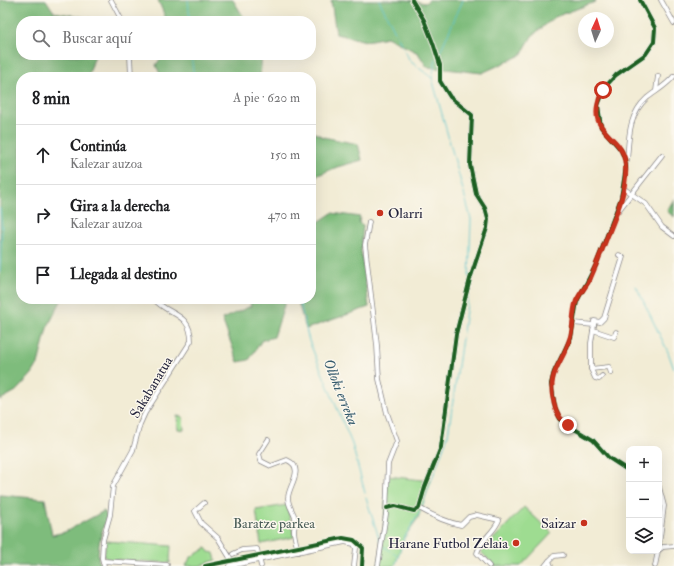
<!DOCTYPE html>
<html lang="es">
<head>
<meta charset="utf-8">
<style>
	:root { --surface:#fff; --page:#f2f2f2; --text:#202124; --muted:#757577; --line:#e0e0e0 }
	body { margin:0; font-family:"IM FELL Double Pica",serif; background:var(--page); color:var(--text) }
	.controls { position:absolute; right:12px; bottom:12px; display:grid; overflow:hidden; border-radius:8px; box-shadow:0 4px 16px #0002 }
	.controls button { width:36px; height:36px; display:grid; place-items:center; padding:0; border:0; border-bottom:1px solid var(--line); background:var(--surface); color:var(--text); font:20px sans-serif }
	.compass { position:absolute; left:578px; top:12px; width:36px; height:36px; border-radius:50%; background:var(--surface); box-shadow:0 4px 16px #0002; rotate:4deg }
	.stop { position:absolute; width:12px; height:12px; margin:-9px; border:3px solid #c8321e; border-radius:50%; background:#fff }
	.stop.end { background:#c8321e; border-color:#fff; box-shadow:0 1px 4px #0008 }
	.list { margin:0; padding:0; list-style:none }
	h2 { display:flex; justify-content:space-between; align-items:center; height:52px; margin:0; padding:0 16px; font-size:17px }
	h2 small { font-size:13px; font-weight:400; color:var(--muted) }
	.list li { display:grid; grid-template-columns:26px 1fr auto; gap:12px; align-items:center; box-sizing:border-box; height:60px; padding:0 16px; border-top:1px solid var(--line) }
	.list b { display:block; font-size:15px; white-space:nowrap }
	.list p { margin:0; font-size:13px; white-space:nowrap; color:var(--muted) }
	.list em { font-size:13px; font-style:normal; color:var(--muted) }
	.icon { flex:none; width:22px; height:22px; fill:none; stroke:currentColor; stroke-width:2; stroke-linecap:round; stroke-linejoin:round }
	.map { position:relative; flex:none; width:674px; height:566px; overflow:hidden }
	.search { position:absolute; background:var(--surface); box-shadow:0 4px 16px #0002; left:16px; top:16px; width:300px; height:44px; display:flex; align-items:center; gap:10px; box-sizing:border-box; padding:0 14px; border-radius:16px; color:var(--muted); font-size:15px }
	.panel { position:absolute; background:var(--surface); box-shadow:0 4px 16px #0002; left:16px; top:72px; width:300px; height:232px; border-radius:16px }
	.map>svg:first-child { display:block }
	.green { fill:#9edc91; stroke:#607f66 }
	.forest { fill:#7ebc7b; stroke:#506f5b }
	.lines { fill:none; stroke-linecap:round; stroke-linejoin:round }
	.stream { stroke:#57c4cc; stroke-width:1 }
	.street-casing { stroke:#8a8788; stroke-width:5.5 }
	.street { stroke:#fff; stroke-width:4 }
	.cycleway-casing { stroke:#fbf7ec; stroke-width:6 }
	.cycleway { stroke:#1b5e20; stroke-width:4 }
	.route { stroke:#c8321e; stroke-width:5 }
	.poi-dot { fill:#c8321e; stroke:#fbf7ec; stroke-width:1.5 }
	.labels { text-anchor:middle; stroke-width:3; stroke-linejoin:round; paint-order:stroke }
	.poi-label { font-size:14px; fill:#22223b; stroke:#fbf7ec; text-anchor:end }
	.street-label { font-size:14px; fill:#22223b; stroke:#fbf7ec }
	.park-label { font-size:14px; fill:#475a55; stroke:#fbf7ec }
	.water-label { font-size:15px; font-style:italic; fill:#355b6e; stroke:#fbf7ec }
</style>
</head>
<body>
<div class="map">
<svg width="674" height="566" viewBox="0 0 674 566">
	<rect width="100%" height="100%" fill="#fbf7ec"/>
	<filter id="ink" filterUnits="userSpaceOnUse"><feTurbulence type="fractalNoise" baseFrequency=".025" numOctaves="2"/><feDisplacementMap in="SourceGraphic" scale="8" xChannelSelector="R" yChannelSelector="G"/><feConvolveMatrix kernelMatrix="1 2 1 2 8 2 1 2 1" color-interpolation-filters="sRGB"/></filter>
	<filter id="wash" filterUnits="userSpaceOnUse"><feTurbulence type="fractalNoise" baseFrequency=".012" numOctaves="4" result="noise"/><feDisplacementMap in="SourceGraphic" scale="16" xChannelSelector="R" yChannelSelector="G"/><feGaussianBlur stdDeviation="0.9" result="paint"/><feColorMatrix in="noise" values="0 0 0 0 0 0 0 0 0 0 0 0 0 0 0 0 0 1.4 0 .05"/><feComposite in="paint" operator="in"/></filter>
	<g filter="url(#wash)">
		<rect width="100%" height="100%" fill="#f2ecd5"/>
		<g class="green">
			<path d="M177,416l6,1 1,13 -6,-1z"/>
			<path d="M387,476l44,5 -13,37 -14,20 -9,28h-17l4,-16z"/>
			<path d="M287,505l7,32 -33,7 -5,-34z"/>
			<path d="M524,507l28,26 -31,33h-26l-14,-14z"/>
			<path d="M106,541l65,5 -1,17 -63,-4 -3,-3z"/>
			<path d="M206,548l3,4 5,1 2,7 -17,6h-13l4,-8z"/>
		</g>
		<g class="forest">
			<path d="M0,0h46l8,12 52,9h-85v34h74l-7,22h-67v222h41l-15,29 -9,36 -6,10 -16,17 -16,9z"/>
			<path d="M158,0h75l13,21h-79z"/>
			<path d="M331,0h76l18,3 4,-3h167l-1,2 -40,15 -23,19 -11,19 -39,18 -55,-6 -9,-14 -31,-16 -21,4 -30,-7z"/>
			<path d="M163,55h99l-2,22h-101l1,-3 -4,-9z"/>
			<path d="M311,131l12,6 35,7 4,16 -25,7 -26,11z"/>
			<path d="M674,199v18l-7,-6z"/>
			<path d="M332,213l28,4 -1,6 4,3 -2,24 8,57 -63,22 -9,-30h14v-72z"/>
			<path d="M249,299h37l-12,38 -12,3 -13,20 -11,2 -16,-43 29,-13z"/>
			<path d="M0,495l45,4 7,36 13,-3 39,-21 3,5c-5,16 -12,33 -7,50h-100z"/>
		</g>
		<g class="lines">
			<g class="stream">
				<path d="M188,0l2,21"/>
				<path d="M379,0l31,61 22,17"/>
				<path d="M439,54l24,-54"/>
				<path d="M191,55l3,22"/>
				<path d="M436,59l-4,19 39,141 -2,59"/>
				<path d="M0,208l2,20 -2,45"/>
				<path d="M636,286l32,66 6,17"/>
				<path d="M299,299l10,42 43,103 13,49"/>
				<path d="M366,498l14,43"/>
				<path d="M422,506l26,-71 20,-138"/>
				<path d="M385,547l5,4"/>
				<path d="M393,553l5,3"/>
				<path d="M395,566l9,-28 16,-26"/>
			</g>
		</g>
	</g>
	<g filter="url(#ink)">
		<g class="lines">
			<defs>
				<g id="street">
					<path d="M111,0l11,21"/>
					<path d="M661,0l13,23"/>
					<path d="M130,55l1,22"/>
					<path d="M656,91l2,-15"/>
					<path d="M627,161c2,-23 1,-46 20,-63 9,-7 20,-13 27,-22"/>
					<path d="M623,188l23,16 16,23 12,9"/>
					<path d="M618,211l44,-56"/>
					<path d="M369,222l-4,23 12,100 2,34 8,34 10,28 -9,23 -2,50 -8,52"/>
					<path d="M573,323l21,2 -3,18v26l18,-2 2,6"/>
					<path d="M594,325v-4l6,1 4,-4 19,-61 -4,-2"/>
					<path d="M593,330l21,7 2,-5"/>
					<path d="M591,369l4,9 4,1 3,-3"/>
					<path d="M268,440l-9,14 2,7 10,5 16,-6c19,8 1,26 1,38 0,9 7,15 8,24 0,3 -2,5 -2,8 0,7 3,15 4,22"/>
					<path d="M629,471l-20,-13 -16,-18 -32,-19 -6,-14 -4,-23 3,-12 17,-35 6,-36 19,-36 25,-67 5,-31 -1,-7 -4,-10 -20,-23 -3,-22 8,-19 10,-11 30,-21 8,-12 1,-14 -15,-28"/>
					<path d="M659,487l5,19 -5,39"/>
					<path d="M204,503l-9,8 6,12 17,15 17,28"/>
					<path d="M387,508l8,-2 19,5 5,-3 6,-21 16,-40 15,-113 14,-55 17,-51 1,-9 -3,-11 -9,-14 -6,-29 2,-50 -22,-18 -10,-16v-16l-7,-22 -9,-23 -12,-20"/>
					<path d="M419,508c14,8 26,14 42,17l8,-8 8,-2 22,5c-5,13 -18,19 -22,33l12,13"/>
					<path d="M659,550l4,-3 11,-1"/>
					<path d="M233,554l9,-4 15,-1 4,17"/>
					<path d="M103,561l64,4"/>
					<path d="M104,566l-2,-8 1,-18 7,-25 3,-29 20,-36 7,-26 5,-11 46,-72c0,-29 -23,-25 -37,-42"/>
					<path d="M229,566l116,-24 9,2 2,4 -2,18"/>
					<path d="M545,566l4,-5"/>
					<path d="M551,566l-2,-5 5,-5 9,-1"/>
					<path d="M655,566l3,-15"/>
				</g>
			</defs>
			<use href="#street" class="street-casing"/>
			<use href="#street" class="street"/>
			<defs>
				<g id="cycleway">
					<path d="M629,471l-20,-13 -16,-18 -32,-19 -6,-14 -4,-23 3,-12 17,-35 6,-36 19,-36 25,-67 5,-31 -1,-7 -4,-10 -20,-23 -3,-22 8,-19 10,-11 30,-21 8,-12 1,-14 -15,-28"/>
					<path d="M387,508l8,-2 19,5 5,-3 6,-21 16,-40 15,-113 14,-55 17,-51 1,-9 -3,-11 -9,-14 -6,-29 2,-50 -22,-18 -10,-16v-16l-7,-22 -9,-23 -12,-20"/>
					<path d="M205,566l138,-28 11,2 9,8 -1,18"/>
				</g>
			</defs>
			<use href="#cycleway" class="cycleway-casing"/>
			<use href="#cycleway" class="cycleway"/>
		</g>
	</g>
	<g class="lines" filter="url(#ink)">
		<path class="route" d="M568,425c-8,-5 -12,-12 -14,-22 -8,-31 8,-38 16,-65 4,-11 2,-24 6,-36 3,-8 10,-15 14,-23 6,-14 12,-28 17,-42 9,-22 22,-51 18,-76 -4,-28 -43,-28 -22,-71"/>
	</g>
	<g class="poi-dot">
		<circle cx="380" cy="213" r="4"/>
		<circle cx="584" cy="523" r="4"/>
		<circle cx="516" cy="543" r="4"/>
	</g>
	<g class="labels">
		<g class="poi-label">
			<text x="388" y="218" text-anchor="start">Olarri</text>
			<text x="576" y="528">Saizar</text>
			<text x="508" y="548">Harane Futbol Zelaia</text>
		</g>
		<g class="street-label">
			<text transform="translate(151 387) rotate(-59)" y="5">Sakabanatua</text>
		</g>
		<g class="park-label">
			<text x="274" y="528">Baratze parkea</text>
		</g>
		<g class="water-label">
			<text transform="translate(341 392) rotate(68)" y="5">Olloki erreka</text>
		</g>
	</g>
</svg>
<div class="controls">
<button>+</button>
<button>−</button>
<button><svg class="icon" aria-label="layers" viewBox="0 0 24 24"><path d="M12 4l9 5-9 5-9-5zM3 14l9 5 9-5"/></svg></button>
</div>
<svg class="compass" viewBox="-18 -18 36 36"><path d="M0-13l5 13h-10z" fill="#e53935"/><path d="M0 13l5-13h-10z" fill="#757577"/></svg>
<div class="stop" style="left:603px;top:90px"></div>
<div class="stop end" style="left:568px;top:425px"></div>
<div class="search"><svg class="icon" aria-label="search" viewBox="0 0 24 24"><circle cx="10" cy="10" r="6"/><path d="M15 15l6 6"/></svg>Buscar aquí</div>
<section class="panel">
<h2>8 min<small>A pie · 620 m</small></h2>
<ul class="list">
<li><svg class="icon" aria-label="ahead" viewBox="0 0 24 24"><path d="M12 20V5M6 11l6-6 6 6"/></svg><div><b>Continúa</b><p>Kalezar auzoa</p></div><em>150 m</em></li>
<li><svg class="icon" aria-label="right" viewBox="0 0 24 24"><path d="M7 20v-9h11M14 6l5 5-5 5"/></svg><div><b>Gira a la derecha</b><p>Kalezar auzoa</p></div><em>470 m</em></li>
<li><svg class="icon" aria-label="arrive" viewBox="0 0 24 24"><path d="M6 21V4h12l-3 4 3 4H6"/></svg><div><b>Llegada al destino</b></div></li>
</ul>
</section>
</div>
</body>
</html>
